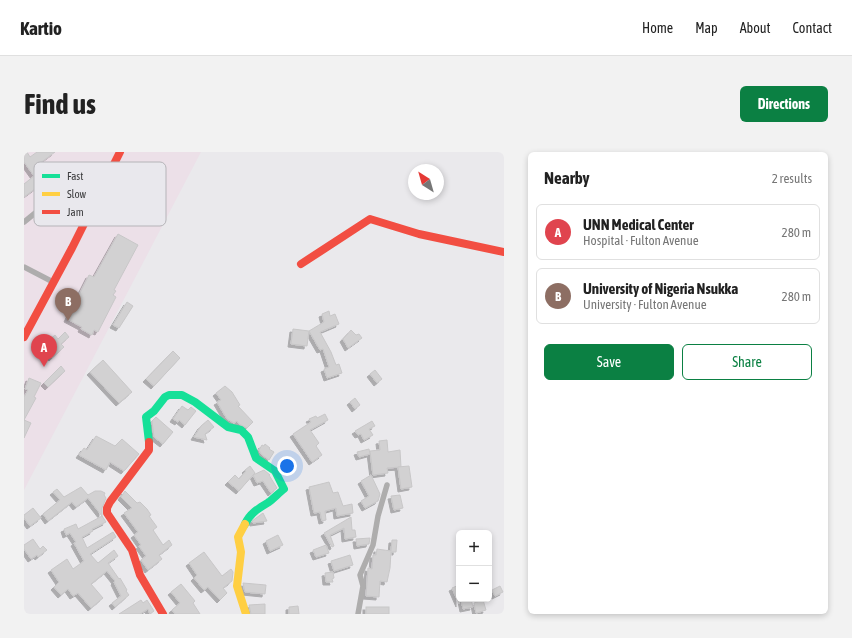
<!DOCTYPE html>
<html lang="en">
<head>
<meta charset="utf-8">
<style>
	:root { --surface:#fff; --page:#f2f2f2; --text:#222; --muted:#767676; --line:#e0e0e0; --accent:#0b8043 }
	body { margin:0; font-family:"Asap Condensed",sans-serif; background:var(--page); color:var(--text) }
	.controls { position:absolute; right:12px; bottom:12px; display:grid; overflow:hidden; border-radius:6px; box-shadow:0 2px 6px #0003 }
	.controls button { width:36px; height:36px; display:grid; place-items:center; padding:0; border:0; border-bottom:1px solid var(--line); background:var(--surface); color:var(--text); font:20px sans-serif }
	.compass { position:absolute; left:384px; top:12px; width:36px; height:36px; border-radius:50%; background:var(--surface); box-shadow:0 2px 6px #0003; rotate:323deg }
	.you { position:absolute; left:263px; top:314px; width:14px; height:14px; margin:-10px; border:3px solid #fff; border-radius:50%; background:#1a73e8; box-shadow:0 0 0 6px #1a73e833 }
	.badge { display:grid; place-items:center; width:26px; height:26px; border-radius:50%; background:var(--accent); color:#fff; font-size:13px; font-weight:700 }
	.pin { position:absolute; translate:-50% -33px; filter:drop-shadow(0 1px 2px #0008) }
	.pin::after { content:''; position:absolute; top:21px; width:14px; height:12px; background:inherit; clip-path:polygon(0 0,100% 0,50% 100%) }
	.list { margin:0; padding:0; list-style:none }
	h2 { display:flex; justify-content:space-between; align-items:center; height:52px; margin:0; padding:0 16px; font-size:17px }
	h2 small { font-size:13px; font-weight:400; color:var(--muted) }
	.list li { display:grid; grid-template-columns:26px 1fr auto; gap:12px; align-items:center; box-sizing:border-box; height:56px; margin:0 8px 8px; padding:0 8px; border:1px solid var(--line); border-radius:6px }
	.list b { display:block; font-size:15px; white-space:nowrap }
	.list p { margin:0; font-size:13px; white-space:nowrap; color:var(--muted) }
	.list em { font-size:13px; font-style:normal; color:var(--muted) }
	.actions { display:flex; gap:8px; padding:12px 16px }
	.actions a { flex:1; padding:9px 0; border:1px solid var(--accent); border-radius:6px; text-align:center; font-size:14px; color:var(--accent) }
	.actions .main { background:var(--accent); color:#fff }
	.map { position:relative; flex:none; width:480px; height:462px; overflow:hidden; border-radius:6px }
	header { display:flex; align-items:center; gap:24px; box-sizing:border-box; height:56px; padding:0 20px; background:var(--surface); border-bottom:1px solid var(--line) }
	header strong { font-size:19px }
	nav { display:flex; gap:22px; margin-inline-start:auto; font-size:14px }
	.intro { display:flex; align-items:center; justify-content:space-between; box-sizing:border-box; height:96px; padding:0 24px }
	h1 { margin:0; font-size:28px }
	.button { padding:10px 18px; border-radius:6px; background:var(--accent); color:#fff; font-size:14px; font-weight:700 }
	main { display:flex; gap:24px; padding:0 24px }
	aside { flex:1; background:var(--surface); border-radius:6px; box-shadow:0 2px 6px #0003 }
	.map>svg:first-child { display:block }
	.education { fill:#ece0e8 }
	.building { fill:#d2d1d2; stroke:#c8c7c8; filter:url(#shadow) }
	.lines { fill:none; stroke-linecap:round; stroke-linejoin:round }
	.street { stroke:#aeadad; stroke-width:5.5 }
	.fast { stroke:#16e098; stroke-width:8 }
	.slow { stroke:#ffcf43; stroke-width:8 }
	.jam { stroke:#f24e42; stroke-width:8 }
	.key { fill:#e9e8ed; stroke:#b5b4b8; stroke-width:1 }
	.key-label { font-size:11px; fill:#3c3c3e }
</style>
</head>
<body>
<header>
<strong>Kartio</strong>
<nav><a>Home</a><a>Map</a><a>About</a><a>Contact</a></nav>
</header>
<div class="intro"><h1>Find us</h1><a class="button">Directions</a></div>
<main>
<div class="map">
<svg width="480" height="462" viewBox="0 0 480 462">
	<defs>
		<filter id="shadow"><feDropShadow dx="-3" dy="3" stdDeviation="0" flood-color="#0004"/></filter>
	</defs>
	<rect width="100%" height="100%" fill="#eae9ec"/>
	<path class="education" d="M0,0h177l-177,338z"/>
	<g class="building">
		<path d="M0,0h3l3,5 7,-5h18l-16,12 16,21 -7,5 -5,-7 -19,14v-13l10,-8 -10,-14z"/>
		<path d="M94,82l20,11 -24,45 2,1 -3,4 3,2 -18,35 -4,-2 -2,5 -11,-6 1,-2 -15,-8 22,-44 5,2z"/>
		<path d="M103,150l6,4 -14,22 -6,-3z"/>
		<path d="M305,159l1,5 5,-2 4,10 -19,8 11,20 5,13 3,-1 3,9 -15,5 -3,-9 5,-2 -6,-18 -3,1 -11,-19 15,-9 -2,-8z"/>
		<path d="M269,177l16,2 -2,15 -16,-2z"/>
		<path d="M327,178l5,5 3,-1 3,4 -14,10 -5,-9z"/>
		<path d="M41,180l4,5 -8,7 3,3 -12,11 -7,-8 5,-4 -3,-4 8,-7 3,4z"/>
		<path d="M149,199l7,7 -26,28 -8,-7z"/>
		<path d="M79,208l29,32 -13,11 -29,-31z"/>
		<path d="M37,214l4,5 -17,16 -4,-4z"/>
		<path d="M351,218l7,9 -5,4 -7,-9z"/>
		<path d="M5,226l12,5 -7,14 2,1 -12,22v-23l4,-7 -3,-1z"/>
		<path d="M201,234l7,6 8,13 -2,1 15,16 -6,6 -8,-4 -2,-3 -3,2 -7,-4 -10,-17 4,-2 -5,-7z"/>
		<path d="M331,246l5,7 -5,4 -5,-7z"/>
		<path d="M158,254l6,4 3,-3 5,4 -11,14 -6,-5 -1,2 -5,-3z"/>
		<path d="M301,262l3,6 -18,10 9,13 -3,3 6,9 -10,7 -19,-28 18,-12 -2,-3 7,-3 1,2z"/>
		<path d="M132,265l17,15 -10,12 -9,-7 -2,-16z"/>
		<path d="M0,268l7,3 -7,15z"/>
		<path d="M184,268l6,7 -9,7 2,6 -13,-3 7,-11z"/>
		<path d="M348,269l3,5 -6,3 4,6 -9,5 -3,-6 -3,1 -3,-4z"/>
		<path d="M72,284l19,10 7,-7 17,15 -15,17 -14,-9 -4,8 -27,-15 5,-7 3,2z"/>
		<path d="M363,288l1,12 12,-2 1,17 -14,1 1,5 -15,2 -3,-24 10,-1 -1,-9z"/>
		<path d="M241,292l5,4 -1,1 5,3 -5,8 -8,-6 -2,-4 3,-5 2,1z"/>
		<path d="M345,297l1,5 -11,3 -2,-5z"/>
		<path d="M226,314l5,7 -2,2 11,-5 6,5h-1l8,13 -6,5 -8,-12 -6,2 -4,-8 -14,16 -11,-9 7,-7 4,4 7,-8 -1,-1z"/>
		<path d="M385,314l3,21 -11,2 -3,-22z"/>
		<path d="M347,323l9,19 -2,7 -13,7 -4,-7 8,-5 -8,-15z"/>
		<path d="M305,330l4,11 5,-1 5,14 9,-2 1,9 -16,3 -1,-8 -11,3 1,9 -4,1 -2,-9 -6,1 -5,-26z"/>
		<path d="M57,335l7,8 7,-4h6l4,2 -1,2 2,3 -4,10v8l4,6 -14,7 1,2 -11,6 5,11 26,-16 3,5 -26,17 8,9 16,-13 4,6 -10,7 11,16 1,-1 7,12 -1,1 3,4 -14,12 -3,-4 9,-7 -7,-14 1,-1 -8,-10 -16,13 12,14 -12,10 -13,-15 -5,3 -5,-7 -7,6 -7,-8 5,-5 -8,-12 16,-11 6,10 11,-8 -10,-18 2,-1 -6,-9 -4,2 -2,-6 12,-5 2,5 24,-13 -14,-18 -12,9 -4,-5 -24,19 -5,-7 17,-14 -7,-8 4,-3 7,8z"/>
		<path d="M101,339l12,12 3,-1 7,7 4,6 -2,1 8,11 -4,3 10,15 6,-5 3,5 -13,10 3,4 -14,11 -7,-10 5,-4 -7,-10 2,-1 -7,-10 4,-3 -14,-19 8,-5 -11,-11z"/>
		<path d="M376,343l3,13 -9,2 -3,-14z"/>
		<path d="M9,356l8,10 -11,8 -6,-8v-3z"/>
		<path d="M239,361l4,8 -14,2 -1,-2z"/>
		<path d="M327,365l1,13h3l1,7 -11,2 -1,-11 -14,7 4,11 -2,1 -8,-14z"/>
		<path d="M254,383l5,10 -13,6 -4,-10z"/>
		<path d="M346,386l-1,6 -12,2 -1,-7z"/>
		<path d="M9,387l7,10 3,-3 4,4 -9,7 -1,-2 -6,4 -7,-10v-4z"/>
		<path d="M368,388h5l-1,12h-5l-1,16 -3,14 -7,-1 -1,16 -13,-1 2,-28 4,1 1,-14h3l1,-6 14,2z"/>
		<path d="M302,393l3,8 -13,4 -3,-7z"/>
		<path d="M180,400l18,24 9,-7 2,3 -1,9 -9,7 4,5 -7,7 -12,-13 -4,3 -10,-12 3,-3 -8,-12z"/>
		<path d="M326,403l3,10 -19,6 -3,-10z"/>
		<path d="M309,420l1,6 -2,1 1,3h-7l-1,-9z"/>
		<path d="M219,431l23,2 -1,9 -20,-2z"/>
		<path d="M157,432l14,17 -2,2 7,11h-25l-3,-4 8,-7 -9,-11z"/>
		<path d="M435,433v19l-7,-16z"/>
		<path d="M476,434l3,6 -8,4 -3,-6z"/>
		<path d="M437,447h10l2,8 -10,2z"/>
		<path d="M117,448l2,3 4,-3 7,11 -4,3 -2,-5 -8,5h-21z"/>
		<path d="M459,448l3,10 -10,3 -2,-10z"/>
		<path d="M241,452v10h-14l-2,-9z"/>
		<path d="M274,454l1,8h-10v-7z"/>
		<rect x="342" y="455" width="23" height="7"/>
	</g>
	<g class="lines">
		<g class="street">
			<path d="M0,70l21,-17 24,-27"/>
			<path d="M0,115l29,15"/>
			<path d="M334,462l5,-28 -3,-11 13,-30 5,-29 9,-31"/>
		</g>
		<path class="fast" d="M125,290l-3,-25 8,-6 11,-14 4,-2h13l13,7 33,25 13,3 7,7 8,21 19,13 9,18c-5,4 -10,9 -15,13 -10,6 -19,11 -24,22"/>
		<path class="slow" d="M221,372l-7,13 3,15 -4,34 9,28"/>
		<g class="jam">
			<path d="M277,112l69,-45 49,15 85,18"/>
			<path d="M0,185l48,-89 48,-96"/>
			<path d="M125,290v8l-39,52 -3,6v5l25,37 8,25 23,39"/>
		</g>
	</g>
	<rect x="10" y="10" width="132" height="64" rx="6" class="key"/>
	<rect x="18" y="22" width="18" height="4" fill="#16e098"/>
	<rect x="18" y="40" width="18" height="4" fill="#ffcf43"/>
	<rect x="18" y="58" width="18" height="4" fill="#f24e42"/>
	<g class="key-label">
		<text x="43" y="28">Fast</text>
		<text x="43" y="46">Slow</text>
		<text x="43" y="64">Jam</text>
	</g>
</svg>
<div class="controls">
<button>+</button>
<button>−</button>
</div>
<svg class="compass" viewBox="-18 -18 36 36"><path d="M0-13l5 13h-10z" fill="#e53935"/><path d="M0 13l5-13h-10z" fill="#767676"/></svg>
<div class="you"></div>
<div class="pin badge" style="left:20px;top:215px;background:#e0444e">A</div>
<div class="pin badge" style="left:44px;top:169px;background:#8d6e63">B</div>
</div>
<aside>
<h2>Nearby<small>2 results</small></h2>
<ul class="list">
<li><span class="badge" style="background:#e0444e">A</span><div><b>UNN Medical Center</b><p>Hospital · Fulton Avenue</p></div><em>280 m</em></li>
<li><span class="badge" style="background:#8d6e63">B</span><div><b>University of Nigeria Nsukka</b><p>University · Fulton Avenue</p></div><em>280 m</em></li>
</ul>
<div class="actions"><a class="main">Save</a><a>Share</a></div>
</aside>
</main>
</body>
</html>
